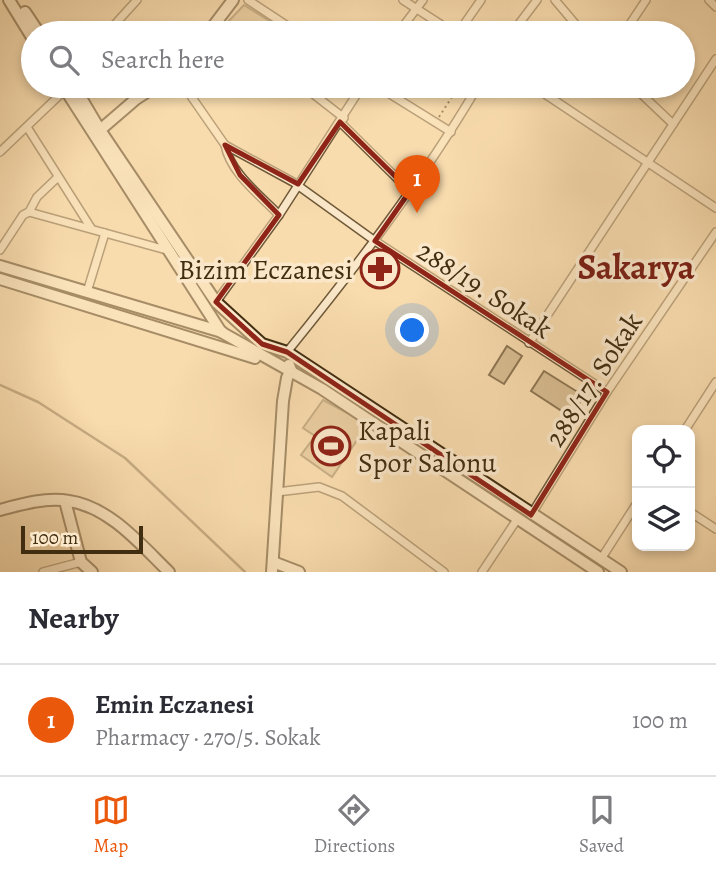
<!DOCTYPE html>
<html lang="en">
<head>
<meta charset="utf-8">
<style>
	:root { --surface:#fff; --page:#f7f7f7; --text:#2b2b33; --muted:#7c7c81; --line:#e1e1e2; --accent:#ea580c }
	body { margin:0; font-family:Alegreya,serif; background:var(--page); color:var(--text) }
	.controls { position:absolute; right:21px; bottom:21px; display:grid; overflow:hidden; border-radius:14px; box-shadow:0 4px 10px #0003 }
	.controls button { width:63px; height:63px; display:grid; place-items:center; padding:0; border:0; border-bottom:2px solid var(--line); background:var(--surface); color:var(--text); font:35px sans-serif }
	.scale { position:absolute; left:21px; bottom:18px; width:122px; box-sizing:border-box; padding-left:7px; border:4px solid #412d10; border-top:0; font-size:19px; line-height:24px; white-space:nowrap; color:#412d10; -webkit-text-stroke:5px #fbe8ca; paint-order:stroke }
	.you { position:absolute; left:413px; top:331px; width:24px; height:24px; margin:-18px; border:5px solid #fff; border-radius:50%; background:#1a73e8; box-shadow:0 0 0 10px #1a73e833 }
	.badge { display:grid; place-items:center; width:46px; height:46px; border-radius:50%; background:var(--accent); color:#fff; font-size:23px; font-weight:700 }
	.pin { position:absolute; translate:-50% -58px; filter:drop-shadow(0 2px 4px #0008) }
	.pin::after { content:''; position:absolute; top:37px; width:24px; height:21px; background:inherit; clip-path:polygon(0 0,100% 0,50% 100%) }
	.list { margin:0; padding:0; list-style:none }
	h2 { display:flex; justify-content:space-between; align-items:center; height:91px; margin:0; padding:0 28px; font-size:30px }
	h2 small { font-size:23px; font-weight:400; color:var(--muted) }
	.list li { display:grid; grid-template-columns:46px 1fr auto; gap:21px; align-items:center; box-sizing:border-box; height:112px; padding:0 28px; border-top:2px solid var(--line) }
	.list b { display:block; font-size:26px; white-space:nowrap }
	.list p { margin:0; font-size:23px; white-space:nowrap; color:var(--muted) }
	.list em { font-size:23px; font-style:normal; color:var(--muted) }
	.icon { flex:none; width:38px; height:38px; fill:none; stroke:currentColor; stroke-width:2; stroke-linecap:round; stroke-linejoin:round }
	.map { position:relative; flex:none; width:716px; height:572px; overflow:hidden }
	.search { position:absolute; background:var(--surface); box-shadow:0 4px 10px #0003; left:21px; right:21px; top:21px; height:77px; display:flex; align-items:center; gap:18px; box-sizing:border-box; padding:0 24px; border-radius:38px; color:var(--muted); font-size:26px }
	.sheet { height:203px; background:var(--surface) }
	nav { display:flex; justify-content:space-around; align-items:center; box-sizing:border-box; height:98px; border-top:2px solid var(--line); background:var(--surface); font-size:19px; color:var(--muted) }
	nav a { display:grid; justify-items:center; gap:4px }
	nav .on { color:var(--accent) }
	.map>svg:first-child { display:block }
	.green { fill:#dabe93; stroke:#8e7652; stroke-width:2 }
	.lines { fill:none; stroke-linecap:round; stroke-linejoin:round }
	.stream { stroke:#8a724e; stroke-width:2.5 }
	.street-casing { stroke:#6f5938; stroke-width:10 }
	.secondary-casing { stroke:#412d10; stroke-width:14 }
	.path { stroke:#412d10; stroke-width:2; stroke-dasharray:2 3.5; stroke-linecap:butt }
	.street { stroke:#fbe8ca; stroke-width:7 }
	.secondary { stroke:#fbe8ca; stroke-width:10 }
	.marked { fill:none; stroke:#8f2418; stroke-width:5; stroke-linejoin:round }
	.labels { text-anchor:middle; stroke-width:7; stroke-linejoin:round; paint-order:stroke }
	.poi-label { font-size:28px; fill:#412d10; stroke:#fbe8ca; text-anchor:end }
	.street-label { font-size:28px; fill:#412d10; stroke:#fbe8ca }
	.district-label { font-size:35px; font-weight:bold; fill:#7a1f14; stroke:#fbe8ca }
</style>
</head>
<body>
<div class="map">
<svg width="716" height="572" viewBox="0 0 716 572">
	<rect width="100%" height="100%" fill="#f9dcae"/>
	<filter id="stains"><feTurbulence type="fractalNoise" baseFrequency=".00286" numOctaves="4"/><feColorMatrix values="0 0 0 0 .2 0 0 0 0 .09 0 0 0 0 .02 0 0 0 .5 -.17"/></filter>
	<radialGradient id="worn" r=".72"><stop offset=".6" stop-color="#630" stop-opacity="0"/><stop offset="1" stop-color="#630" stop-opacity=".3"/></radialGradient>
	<g class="green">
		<path d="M244,5l45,28h-62l-6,-4z"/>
		<path d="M507,346l15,10 -18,28 -15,-9z"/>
		<path d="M544,371l40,25 -13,21 -40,-26z"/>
		<path d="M323,400l45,24 -36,53 -31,-22 14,-19 -12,-8z"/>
	</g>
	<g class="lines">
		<path class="stream" d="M0,385l38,17 87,56 120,114"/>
		<defs>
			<g id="street">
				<path d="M248,0l50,33"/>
				<path d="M403,0l51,33"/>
				<path d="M555,0l28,33"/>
				<path d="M709,0l7,7"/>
				<path d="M107,33l30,-33"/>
				<path d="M398,33l25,-33"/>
				<path d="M458,33l23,-33"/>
				<path d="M512,33l25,-33"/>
				<path d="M624,33l22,-33"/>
				<path d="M184,86l41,59 68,37 82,59 232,151"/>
				<path d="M303,86l41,32"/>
				<path d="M377,86l74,46"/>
				<path d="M533,86l183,122"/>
				<path d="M633,86l40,38"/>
				<path d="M340,122l70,69"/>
				<path d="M27,127l64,101"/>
				<path d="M225,145c5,28 35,50 54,70"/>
				<path d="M0,152l65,-62"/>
				<path d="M29,212l8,-15 21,-20"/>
				<path d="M0,250l23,-35 6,-3 141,39"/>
				<path d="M87,292l18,-59"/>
				<path d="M216,302l63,-87 83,-129"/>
				<path d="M529,343l187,-284"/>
				<path d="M287,352c69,-85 135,-171 191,-266"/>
				<path d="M685,430l31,-48"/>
				<path d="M277,492l42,-5 23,9 102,76"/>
				<path d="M690,512l26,17"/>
				<path d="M531,515l76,-123 109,-160"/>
				<path d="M601,559l36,-56"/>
				<path d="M43,572l38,-10"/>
				<path d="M482,572l36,-54"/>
			</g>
			<g id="secondary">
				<path d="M9,0l24,39"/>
				<path d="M25,12l14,21"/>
				<path d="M208,33l25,-33"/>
				<path d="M63,86l158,246 101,57 276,183"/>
				<path d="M74,86l26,44 116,172 46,42 25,8 334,220"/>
				<path d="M100,130l36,-31 20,-13"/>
				<path d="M0,266l222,66"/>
				<path d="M0,279l255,79"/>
				<path d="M65,501l16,61 11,10"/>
				<path d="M0,510c22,-6 46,-13 69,-9 41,6 72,44 100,71"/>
				<path d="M273,562l26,10"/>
				<path d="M272,572l11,-171 4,-23 4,-8 -2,-5"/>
			</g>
		</defs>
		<use href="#street" class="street-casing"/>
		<use href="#secondary" class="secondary-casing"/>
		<g class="path">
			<path d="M264,28l9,5"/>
			<path d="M445,86l8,5"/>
			<path d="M439,117l20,-31"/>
		</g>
		<use href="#street" class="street"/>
		<use href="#secondary" class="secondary"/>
	</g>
	<path d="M0 0H716V572H0ZM340,122l70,69 -35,50 232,151 -76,123 -244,-163 -25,-8 -46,-42 63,-87 -39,-40 -15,-30 73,39z" fill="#f9dcae" fill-opacity=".55" fill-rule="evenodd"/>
	<path class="marked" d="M340,122l70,69 -35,50 232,151 -76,123 -244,-163 -25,-8 -46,-42 63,-87 -39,-40 -15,-30 73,39z"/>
	<defs>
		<symbol id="pharmacy-ring" viewBox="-11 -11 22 22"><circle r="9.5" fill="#fbe8ca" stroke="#8f2418" stroke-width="1.5"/><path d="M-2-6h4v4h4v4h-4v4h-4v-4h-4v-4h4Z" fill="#8f2418"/></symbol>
		<symbol id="stadium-ring" viewBox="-11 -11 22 22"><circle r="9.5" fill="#fbe8ca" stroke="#8f2418" stroke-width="1.5"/><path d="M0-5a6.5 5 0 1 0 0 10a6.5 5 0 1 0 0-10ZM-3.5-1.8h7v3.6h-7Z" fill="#8f2418"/></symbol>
	</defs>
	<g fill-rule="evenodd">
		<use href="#pharmacy-ring" x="358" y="247" width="44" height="44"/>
		<use href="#stadium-ring" x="309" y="424" width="44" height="44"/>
	</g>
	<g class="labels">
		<g class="poi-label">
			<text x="353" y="279">Bizim Eczanesi</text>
			<text x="358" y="440" text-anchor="start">Kapali<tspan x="358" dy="32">Spor Salonu</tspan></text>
		</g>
		<g class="street-label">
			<text transform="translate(485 289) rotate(33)" y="10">288/19. Sokak</text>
			<text transform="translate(593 379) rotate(-57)" y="10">288/17. Sokak</text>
		</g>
		<g class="district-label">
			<text x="636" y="279">Sakarya</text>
		</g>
	</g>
	<rect width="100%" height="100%" filter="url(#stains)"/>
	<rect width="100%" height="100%" fill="url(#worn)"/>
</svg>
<div class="controls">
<button><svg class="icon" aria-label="locate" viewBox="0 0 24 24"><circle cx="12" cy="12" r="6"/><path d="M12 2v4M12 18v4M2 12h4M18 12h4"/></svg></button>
<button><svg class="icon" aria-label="layers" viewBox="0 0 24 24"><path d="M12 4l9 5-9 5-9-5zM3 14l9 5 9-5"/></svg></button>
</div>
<div class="scale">100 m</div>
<div class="you"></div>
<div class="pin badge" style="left:417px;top:213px">1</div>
<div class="search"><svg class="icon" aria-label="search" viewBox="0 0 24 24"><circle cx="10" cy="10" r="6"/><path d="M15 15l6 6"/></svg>Search here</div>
</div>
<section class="sheet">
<h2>Nearby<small></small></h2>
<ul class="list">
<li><span class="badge">1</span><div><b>Emin Eczanesi</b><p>Pharmacy · 270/5. Sokak</p></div><em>100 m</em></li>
</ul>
</section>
<nav>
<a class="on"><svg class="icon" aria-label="map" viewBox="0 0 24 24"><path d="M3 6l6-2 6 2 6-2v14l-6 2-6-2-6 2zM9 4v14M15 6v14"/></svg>Map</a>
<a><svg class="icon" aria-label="directions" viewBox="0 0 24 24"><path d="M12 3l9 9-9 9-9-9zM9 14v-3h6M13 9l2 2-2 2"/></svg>Directions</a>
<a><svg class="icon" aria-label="saved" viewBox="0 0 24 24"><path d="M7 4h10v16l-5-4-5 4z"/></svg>Saved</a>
</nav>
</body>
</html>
